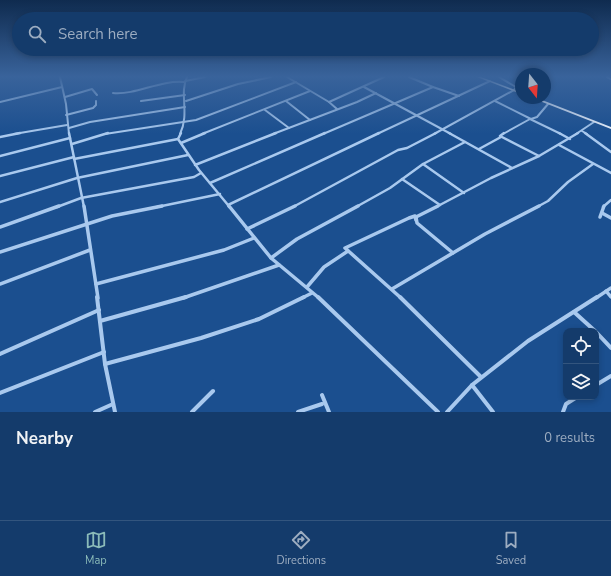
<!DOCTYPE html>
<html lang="en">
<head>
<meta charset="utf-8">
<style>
	:root { --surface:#143b6b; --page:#1d4271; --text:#f1f3f6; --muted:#9dadc1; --line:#33557e; --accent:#8bbbb9 }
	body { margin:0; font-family:"Nunito Sans",sans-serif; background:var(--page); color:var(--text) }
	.controls { position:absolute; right:12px; bottom:12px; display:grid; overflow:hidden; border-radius:8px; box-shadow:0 2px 6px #0003 }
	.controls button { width:36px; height:36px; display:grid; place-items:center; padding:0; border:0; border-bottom:1px solid var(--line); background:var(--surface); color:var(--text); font:20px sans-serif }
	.compass { position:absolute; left:515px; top:68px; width:36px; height:36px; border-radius:50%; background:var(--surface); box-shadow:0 2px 6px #0003; rotate:163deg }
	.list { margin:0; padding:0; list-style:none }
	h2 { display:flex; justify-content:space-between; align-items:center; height:52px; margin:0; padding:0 16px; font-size:17px }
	h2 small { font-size:13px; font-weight:400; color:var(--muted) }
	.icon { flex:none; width:22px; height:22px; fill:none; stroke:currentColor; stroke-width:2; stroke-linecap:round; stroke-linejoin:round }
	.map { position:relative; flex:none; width:611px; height:412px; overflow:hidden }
	.search { position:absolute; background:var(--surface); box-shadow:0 2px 6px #0003; left:12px; right:12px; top:12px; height:44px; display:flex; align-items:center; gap:10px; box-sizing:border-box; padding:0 14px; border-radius:22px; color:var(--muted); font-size:15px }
	.sheet { height:108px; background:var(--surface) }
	nav { display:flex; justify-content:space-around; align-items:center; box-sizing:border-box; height:56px; border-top:1px solid var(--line); background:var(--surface); font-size:11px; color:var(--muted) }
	nav a { display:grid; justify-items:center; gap:2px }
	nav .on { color:var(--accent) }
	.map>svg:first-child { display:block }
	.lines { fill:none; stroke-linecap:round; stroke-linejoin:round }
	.street-far3 { stroke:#a9c9ee; stroke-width:2 }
	.street-far2 { stroke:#a9c9ee; stroke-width:2.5 }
	.street-far1 { stroke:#a9c9ee; stroke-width:3.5 }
	.street { stroke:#a9c9ee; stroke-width:4 }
	.primary { fill:#f0f6ff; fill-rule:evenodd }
</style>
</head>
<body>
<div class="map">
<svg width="611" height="412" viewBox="0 0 611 412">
	<rect width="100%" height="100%" fill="#1b4f8f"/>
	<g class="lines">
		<g class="street-far3">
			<path d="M60,77l6,27 3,30"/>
			<path d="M287,77l42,25 8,7"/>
			<path d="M409,77l24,10"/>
			<path d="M607,77l4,2"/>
			<path d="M185,81l20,-4"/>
			<path d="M364,87l87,47"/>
			<path d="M113,93c24,2 46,-13 71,-11"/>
			<path d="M65,97l27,-8 5,6"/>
			<path d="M141,101l44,-6"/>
			<path d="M186,101l52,-17 33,-7"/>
			<path d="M286,101l24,19"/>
			<path d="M495,101l36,18 6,-2 11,-13"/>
			<path d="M0,102l62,-15"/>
			<path d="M329,102l55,-25"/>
			<path d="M265,110l24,18"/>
			<path d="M66,115l27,-7 3,-3v-4"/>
			<path d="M69,128l21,-6 95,-15"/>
			<path d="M582,131l5,3"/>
			<path d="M14,134l53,-9"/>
			<path d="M105,134l91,-14 100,-38"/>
			<path d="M180,134c10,-21 -1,-40 7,-57"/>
			<path d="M202,134l108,-43"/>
			<path d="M273,134l84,-32 19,-9"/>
			<path d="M323,134l110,-47 26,9"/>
			<path d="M377,134l113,-53"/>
			<path d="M434,134l80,-44 2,-3 -17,-10"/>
			<path d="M503,134l27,-15 31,15"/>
			<path d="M576,134l18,-12"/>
		</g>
		<g class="street-far2">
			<path d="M69,133l15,74"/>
			<path d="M181,133l-3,6 21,31 29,35"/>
			<path d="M449,133l63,35"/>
			<path d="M504,133l-4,3 39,20"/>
			<path d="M559,133l11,6"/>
			<path d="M585,133l26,19"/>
			<path d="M0,137l20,-4"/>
			<path d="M181,143l24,-10"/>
			<path d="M72,144l36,-11"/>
			<path d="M559,145l52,28"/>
			<path d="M479,149l22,-12"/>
			<path d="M0,156l70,-18"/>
			<path d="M74,159l104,-20"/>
			<path d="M423,164l41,29"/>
			<path d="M195,165l81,-32"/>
			<path d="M0,176l74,-19"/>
			<path d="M402,179l38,26"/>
			<path d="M210,183l115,-50"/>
			<path d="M0,202l77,-24 111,-23"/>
			<path d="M57,207l24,-9 113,-21 7,-4"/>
			<path d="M157,207l63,-13"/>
			<path d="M229,207l-1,-2 151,-72"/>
			<path d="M293,207l105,-57 9,-2 29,-15"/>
			<path d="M356,207l34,-19 33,-24 42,-22"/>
			<path d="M436,207l55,-29 48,-22 39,-23"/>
			<path d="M537,207l11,-6 20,-19 25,-18"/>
			<path d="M603,207l8,-7"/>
		</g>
		<g class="street-far1">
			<path d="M84,206l14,92"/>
			<path d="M229,206l42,52 48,40"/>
			<path d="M438,206l-22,11 1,6 36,30"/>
			<path d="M602,213l9,5"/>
			<path d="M600,217l4,-11"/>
			<path d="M0,227l59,-21"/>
			<path d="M247,229l48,-23"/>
			<path d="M0,252l112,-36 50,-10"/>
			<path d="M271,258l26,-19 61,-33"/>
			<path d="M0,284l90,-34"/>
			<path d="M96,284l128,-34 30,-12"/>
			<path d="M307,287l17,-20 24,-16"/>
			<path d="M392,289l93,-55 54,-28"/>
			<path d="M606,291l5,6"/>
			<path d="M183,298l96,-33"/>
			<path d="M302,298l10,-5"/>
			<path d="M401,298l-56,-50 64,-30 6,-2 1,4"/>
			<path d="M596,298l15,-10"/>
		</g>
		<g class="street">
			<path d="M97,297l8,67 10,48"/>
			<path d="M318,297l120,115"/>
			<path d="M400,297l81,80"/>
			<path d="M574,312l21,19"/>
			<path d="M100,321l86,-24"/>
			<path d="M596,332l15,16"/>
			<path d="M0,354l99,-44"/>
			<path d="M105,364l96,-26 58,-19 45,-22"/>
			<path d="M472,385l21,27"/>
			<path d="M596,385l15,-9"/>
			<path d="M0,393l104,-41"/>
			<path d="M322,395l7,17"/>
			<path d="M95,412l18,-8"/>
			<path d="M192,412l21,-21"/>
			<path d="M298,412l24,-8"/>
			<path d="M447,412l25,-27 56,-44 69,-44"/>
			<path d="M563,412l3,-8 11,-7"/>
		</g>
		<g class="primary">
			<path d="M477,77h4l40,15v2z"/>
			<path d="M532,98h5l74,29v2z"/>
		</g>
	</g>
	<linearGradient id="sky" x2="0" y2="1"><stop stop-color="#0f2b4f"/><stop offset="0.57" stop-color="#39639b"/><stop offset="1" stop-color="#39639b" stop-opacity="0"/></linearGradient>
	<rect width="611" height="134" fill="url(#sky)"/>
</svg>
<div class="controls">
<button><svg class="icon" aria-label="locate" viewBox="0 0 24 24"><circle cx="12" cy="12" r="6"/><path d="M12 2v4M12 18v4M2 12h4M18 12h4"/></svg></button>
<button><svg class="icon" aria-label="layers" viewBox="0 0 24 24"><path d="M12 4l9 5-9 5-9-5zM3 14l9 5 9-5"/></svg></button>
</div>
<svg class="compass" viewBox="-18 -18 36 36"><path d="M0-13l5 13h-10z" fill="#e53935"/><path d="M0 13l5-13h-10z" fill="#9dadc1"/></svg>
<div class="search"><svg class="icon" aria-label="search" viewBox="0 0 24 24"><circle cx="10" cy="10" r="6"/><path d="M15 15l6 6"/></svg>Search here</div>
</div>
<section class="sheet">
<h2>Nearby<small>0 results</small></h2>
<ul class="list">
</ul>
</section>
<nav>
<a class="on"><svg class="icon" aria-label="map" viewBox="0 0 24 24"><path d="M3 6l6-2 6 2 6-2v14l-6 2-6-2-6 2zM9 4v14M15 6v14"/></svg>Map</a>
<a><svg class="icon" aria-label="directions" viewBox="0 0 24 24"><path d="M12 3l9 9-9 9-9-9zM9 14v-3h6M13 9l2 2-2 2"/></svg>Directions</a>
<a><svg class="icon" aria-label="saved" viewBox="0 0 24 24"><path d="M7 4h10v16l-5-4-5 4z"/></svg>Saved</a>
</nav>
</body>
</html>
